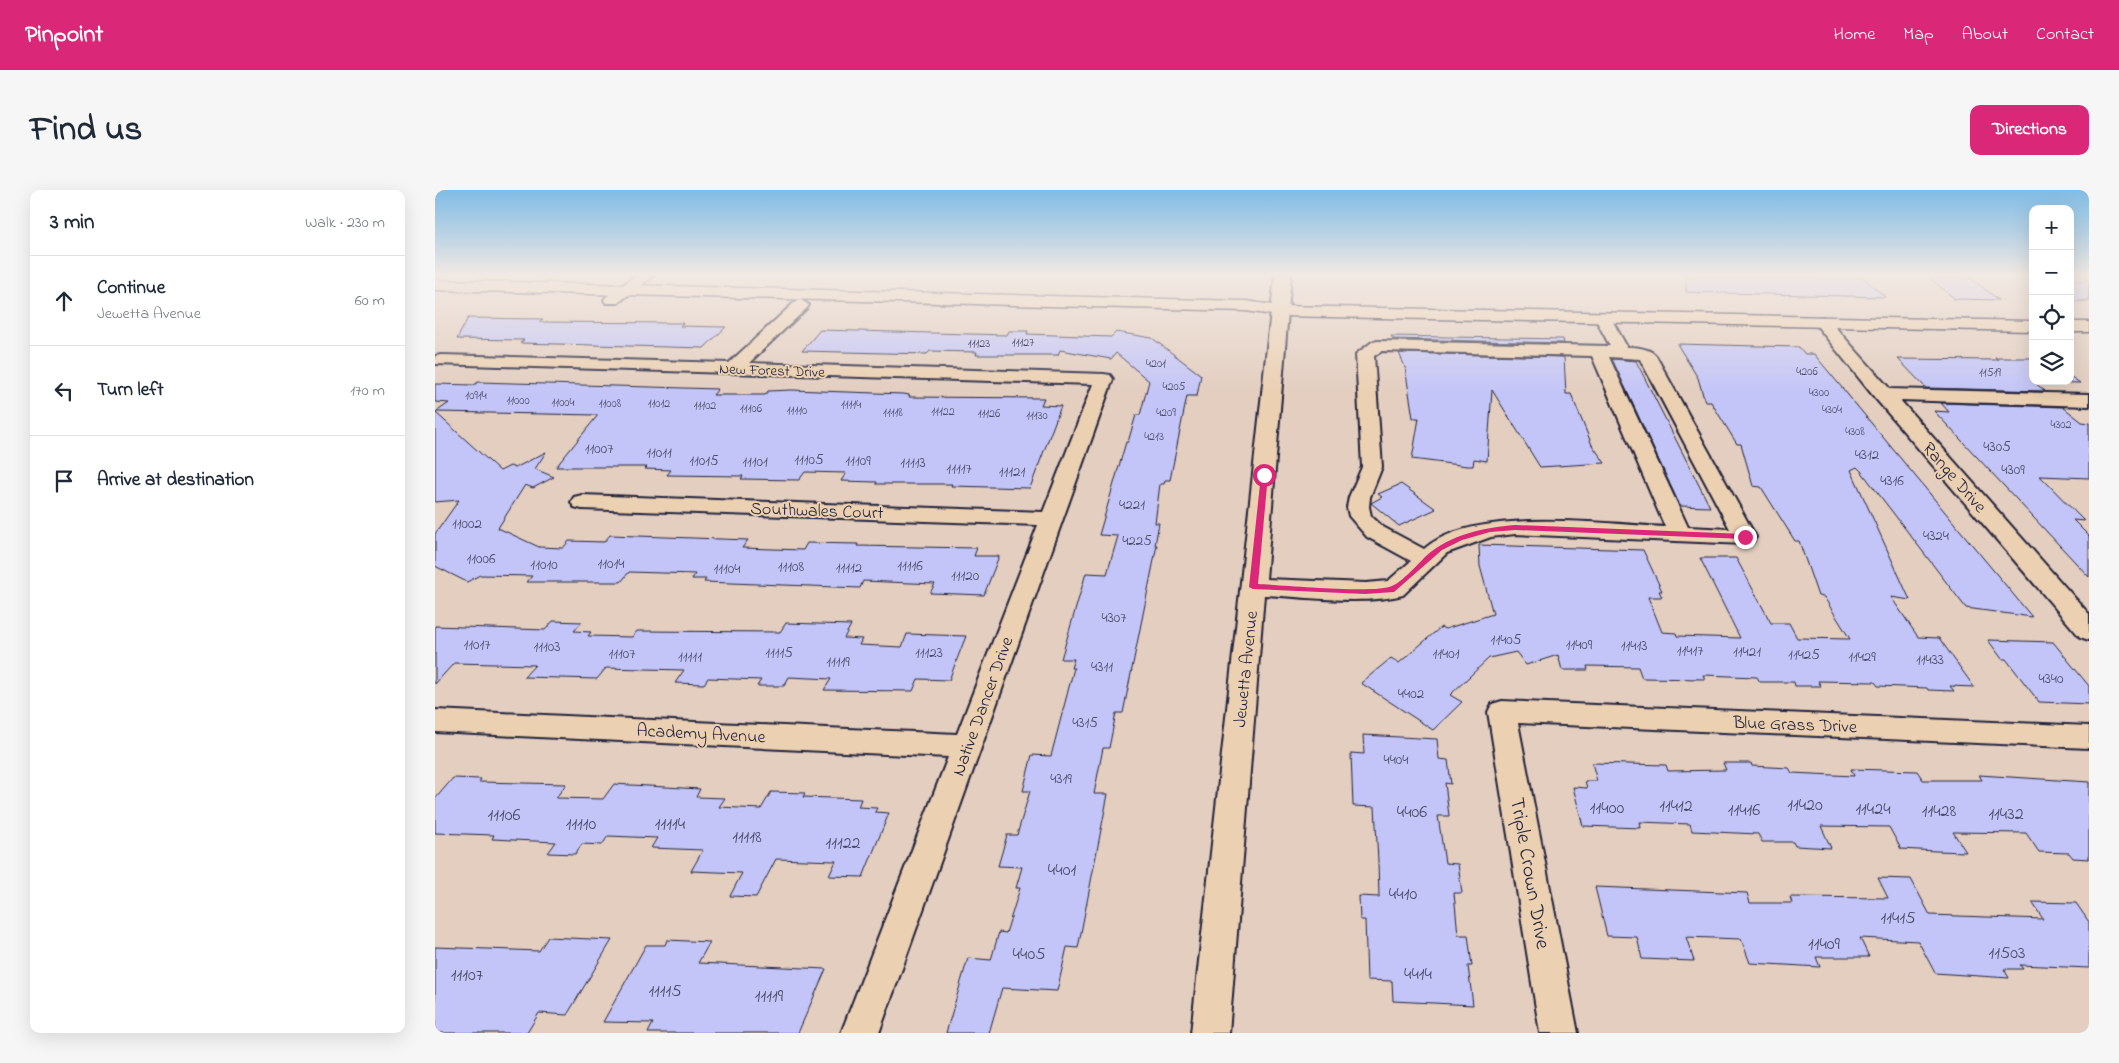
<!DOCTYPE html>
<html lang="en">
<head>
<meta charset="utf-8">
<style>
	:root { --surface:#fff; --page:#f6f6f7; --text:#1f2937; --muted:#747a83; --line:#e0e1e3; --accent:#db2777 }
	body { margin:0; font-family:"Indie Flower",sans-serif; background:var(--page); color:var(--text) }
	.controls { position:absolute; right:15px; top:15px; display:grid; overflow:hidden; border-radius:10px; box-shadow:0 5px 20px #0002 }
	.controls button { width:45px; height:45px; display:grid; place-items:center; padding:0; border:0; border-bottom:1px solid var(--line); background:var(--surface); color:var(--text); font:25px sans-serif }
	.stop { position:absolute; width:15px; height:15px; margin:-11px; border:4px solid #db2777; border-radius:50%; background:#fff }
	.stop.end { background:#db2777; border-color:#fff; box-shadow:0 1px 5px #0008 }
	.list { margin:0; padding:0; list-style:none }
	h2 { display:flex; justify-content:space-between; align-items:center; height:65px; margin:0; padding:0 20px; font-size:21px }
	h2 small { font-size:16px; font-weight:400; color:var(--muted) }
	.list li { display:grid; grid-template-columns:32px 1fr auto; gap:15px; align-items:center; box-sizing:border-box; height:90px; padding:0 20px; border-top:1px solid var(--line) }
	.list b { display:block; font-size:19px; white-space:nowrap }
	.list p { margin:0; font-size:16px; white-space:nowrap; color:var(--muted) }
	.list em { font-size:16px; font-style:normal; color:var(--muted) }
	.icon { flex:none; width:28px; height:28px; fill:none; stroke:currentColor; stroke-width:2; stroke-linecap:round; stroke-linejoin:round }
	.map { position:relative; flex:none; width:1654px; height:843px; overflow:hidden; border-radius:10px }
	header { display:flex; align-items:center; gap:30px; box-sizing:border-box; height:70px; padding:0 25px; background:var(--accent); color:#fff }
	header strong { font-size:24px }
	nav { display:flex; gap:28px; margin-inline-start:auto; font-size:18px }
	.intro { display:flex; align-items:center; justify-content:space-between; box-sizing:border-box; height:120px; padding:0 30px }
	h1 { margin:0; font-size:35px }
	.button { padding:12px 22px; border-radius:10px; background:var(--accent); color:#fff; font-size:18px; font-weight:700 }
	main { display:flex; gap:30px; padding:0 30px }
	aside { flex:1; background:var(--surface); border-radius:10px; box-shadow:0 5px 20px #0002 }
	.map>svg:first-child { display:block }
	.building { fill:#c3c5f8; stroke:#22223b }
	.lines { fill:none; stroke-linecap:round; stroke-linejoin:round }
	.minor-casing { stroke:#22223b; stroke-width:4 }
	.major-casing { stroke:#22223b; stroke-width:3 }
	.minor { fill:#ebd0b2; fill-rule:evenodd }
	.major { fill:#ebd0b2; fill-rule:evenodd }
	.route { fill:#db2777 }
	.labels { text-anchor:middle; stroke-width:4; stroke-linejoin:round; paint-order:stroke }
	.far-number-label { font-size:12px; fill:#4a4b6a }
	.far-street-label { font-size:15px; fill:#22223b; stroke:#ebd0b2 }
	.number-label { font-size:15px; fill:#4a4b6a }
	.street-label { font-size:18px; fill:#22223b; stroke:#ebd0b2 }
	.near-number-label { font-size:18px; fill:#4a4b6a }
	.near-street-label { font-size:21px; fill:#22223b; stroke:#ebd0b2 }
</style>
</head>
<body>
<header>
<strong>Pinpoint</strong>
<nav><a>Home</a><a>Map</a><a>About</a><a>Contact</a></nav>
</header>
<div class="intro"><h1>Find us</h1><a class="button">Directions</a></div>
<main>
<aside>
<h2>3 min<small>Walk · 230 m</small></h2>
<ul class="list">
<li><svg class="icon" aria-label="ahead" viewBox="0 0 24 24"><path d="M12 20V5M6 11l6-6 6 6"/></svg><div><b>Continue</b><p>Jewetta Avenue</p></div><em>60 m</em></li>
<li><svg class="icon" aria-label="left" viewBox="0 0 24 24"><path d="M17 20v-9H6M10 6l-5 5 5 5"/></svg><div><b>Turn left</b></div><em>170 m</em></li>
<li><svg class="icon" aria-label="arrive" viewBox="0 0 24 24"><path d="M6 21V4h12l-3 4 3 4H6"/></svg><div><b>Arrive at destination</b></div></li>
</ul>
</aside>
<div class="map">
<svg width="1654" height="843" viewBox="0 0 1654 843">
	<rect width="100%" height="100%" fill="#e3cec0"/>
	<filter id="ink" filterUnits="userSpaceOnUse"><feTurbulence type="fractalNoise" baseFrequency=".02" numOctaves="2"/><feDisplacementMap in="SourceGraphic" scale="10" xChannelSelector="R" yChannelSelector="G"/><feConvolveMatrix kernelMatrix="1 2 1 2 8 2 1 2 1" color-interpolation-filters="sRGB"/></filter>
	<g filter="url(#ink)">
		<g class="building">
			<path d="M1251,85h129l3,3h46l21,19 -199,-5z"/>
			<path d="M1494,87h40l30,23 -44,-1z"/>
			<rect x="1635" y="90" width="19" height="21"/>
			<path d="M33,128l75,1 -4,3 144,1 -3,3 46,1 -22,21 -184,-5 4,-3 -67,-1z"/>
			<path d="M385,140l187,5 2,-4h19l-1,3 84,3 5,-5 36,6 49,37 -4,21h-10l-17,84h-5l-1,4h-4l-5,39h4l-4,22h2l-34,168h-7l-7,35h-6l-9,46h14l-30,154 -11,-1 -10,44 -55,-3 -13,45h-43l22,-75 23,2 8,-28 7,1 14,-45h-4l6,-21 -24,-1 9,-31h10l13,-44h-7l9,-36 19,1 23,-88h-3l3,-9h-13l25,-86 21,1 11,-38 -19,-1 27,-93h2l8,-27h4l9,-34 -33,-28 -5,6 -51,-9 -2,5h-82l1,-3 -47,-1 -3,3 -125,-3z"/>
			<path d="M956,146l172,3 1,4 -171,-4z"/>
			<path d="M1242,154l122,3 6,7h9l218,263 -66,-9 -105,-137 -4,-4 -6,3 59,130 -19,-3 27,40 21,1 35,49 -24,-1 4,5 -26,-1 -1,-2 -49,-2 -3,-4 -57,-1 3,5h-26l-1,-4h-34l-3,-5 -54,-2 2,4 -63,-1 -4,-11 -51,-1 1,4h-26l-4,-15 -32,10 -10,-13 -27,6 -39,37 12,7 -29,28 -72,-47 30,-25 8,5 42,-36 4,2 48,-15 -13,-48 -1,-21 164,5 19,41h-3l3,6h-14l14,35 14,1 1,3 63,2 -40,-80h36l35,65h18l8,15 53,1 -26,-42 -6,-1 -19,-55h-4l-34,-54 -8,-1 -12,-42h-4l-26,-42h-6l-7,-24z"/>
			<path d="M964,163l165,4 2,37h5l21,51 13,18 -65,4 -48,-77 -5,71 -13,-2 -1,7h-6l-55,-7 7,-41h-6l-8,-51z"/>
			<path d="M1560,168h38v23h37v-5l10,7 -46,-1 11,9 -119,-3 -28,-29 100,1z"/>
			<path d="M1177,169l24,2 74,146 -30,-1z"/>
			<path d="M43,192l240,7 -5,6h52l3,-4 23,-1 112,4 7,1 -1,2 135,1 -3,7 20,1 -31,82 -79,-2 1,-2h-76l1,-2 -36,-1 5,-8 -41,-1 -6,8 -58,-1 2,-3 -76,-1 4,-5 -26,-1 2,-2h-91l42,-52 -162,-3 13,-9 -14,-1v-18l39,1z"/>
			<path d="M1506,213l122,4 19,15 7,1v55l-49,-2 44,45 -11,-1 16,16v41l-155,-166 15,1z"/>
			<path d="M0,222l65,59 10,-5 5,2 31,-16 -11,17 19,8 -21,11 -8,-3 -27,43 41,19 24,1 6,-7 35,1 6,-7 138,5 -6,8 61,2 4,-7 51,1 -1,2 120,2 -3,8h25l-15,39 -54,-2 5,-9 -72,-3 -3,7 -50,-2 -106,-4 2,-3h-14l3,-5 -66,-2 -8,10h-94l5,-6 -52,-1 -13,7 -32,-16v-32l24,-34 -24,2z"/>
			<path d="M966,294l35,25 -37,17 -28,-23 11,-6 -4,-3z"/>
			<path d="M118,431l29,1 -8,9 17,1 -3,4 44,1 5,-6 143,1 6,-9 65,2 -7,13 18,1 -3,6 43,2 5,-13 59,2 -17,44 -31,-1 -5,12 -89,-1 7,-11 -42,-2 -5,9h-27l4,-6 -53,-2 -4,6 -29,-1 9,-13 -78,-2 -9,11 -73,-2 11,-12 -81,-2 -19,21v-58l110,4z"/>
			<path d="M1553,450l65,2 36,44v18l-50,-2 -33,-43h-4z"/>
			<path d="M928,545l74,4 2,20 9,1 3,24 -6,-1 4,33h-11l7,47 13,1 4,29h-8l4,42h10l4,31h-4l5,39 -80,-4 -1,-20 -25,-1 -2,-60h-5l-1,-24 20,1 -1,-36 -3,-54 -22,-1 -2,-53 13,1z"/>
			<path d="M1157,573l74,2 2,6 58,-1 -3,-7h28l1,3 37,2 3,5 62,3 -3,-7 66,2 6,9h59l-3,-5 110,7v77l-16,-1 -4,-5 -30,-1 -13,-19 -73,-1 13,20 -30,-1 -35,-2 -12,-22 -68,-1 10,22 -36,-2 -2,-4h-31l-4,-8 -66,-3 -2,-7 -50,-2 1,6 -58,-2 -10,-39 14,1 -2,-7h12z"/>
			<path d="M18,588l28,1 -2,3 87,2 -10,14 47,1 11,-15 86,5 -4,8 29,1 -6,9 42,2 10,-17 34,1 -2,4 58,2 -3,8 19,1 -2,4 14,1 -26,64 -34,-1 7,-15 -60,-2 -20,38 -26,-1 12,-23 -51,-2 12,-21 -52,-2 6,-10 -49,-2 -6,9 -20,-1 -7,10 -27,-1 8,-11 -64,-3 2,-4 -59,-2v-34z"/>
			<path d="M1443,688l33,1 19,36 113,4 -11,-17 44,1 13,19v46l-69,-3 3,4h-19l5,9 -74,-5 -17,-32 -58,-3 9,19h-53l4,10 -70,-4 -9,-24 -55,-2 8,24 -52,-2 -5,-22 -30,-1 -12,-49 152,6 3,10h42l-2,-6 98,1z"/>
			<path d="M113,747l64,3 -45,75 -28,-2 -12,20h-92v-86l104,4z"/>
			<path d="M232,750l43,2 -12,21 128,6 -28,64h-150l5,-10 -50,-1 43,-77h19z"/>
		</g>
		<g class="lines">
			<defs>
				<g id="minor">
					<path d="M202,85h17l-36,28h-12l-2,-3 2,-3z"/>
					<path d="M840,85h16l-25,304 100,4 22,-2 23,-20 -44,-24 -18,-21 -2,-9 2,-10 13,-30 -6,-113 16,-12 6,-1 232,5 -15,-28 8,-5 6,2 18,32c9,0 23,1 29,9l100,181 -3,5 -8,2 -230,-10 -24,3 -44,16 -44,42c-39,10 -98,2 -139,0l-35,438h-38zM947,161l210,5 73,171c-62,-3 -193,-21 -241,22l-41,-22 -12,-11 -2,-9 1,-10 12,-30 -8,-111zM1174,167l31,2 90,170 -42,-2z"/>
					<path d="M366,110l8,5 -2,3 -58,55 355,11 6,1 3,4 -234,654h-38l107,-276 -513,-25v-22l522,24 81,-209 -456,-16 -8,-2 -3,-5 3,-5 8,-2 461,17 50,-128 -658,-20v-8l6,-1 288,8 66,-61z"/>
					<path d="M1387,127l6,2 62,70 199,5v12l-189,-6 189,214v26l-9,-3 -205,-239 -61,-76 2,-3z"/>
					<path d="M1067,511l587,25v22l-571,-25 60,310h-38l-52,-321 4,-8z"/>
				</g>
				<g id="major">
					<path d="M0,90l811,21 34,5 753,15v10l-753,-15 -34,-5 -811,-21z"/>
					<rect x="1635" y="132" width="19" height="10"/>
				</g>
			</defs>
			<use href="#minor" class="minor-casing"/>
			<use href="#major" class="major-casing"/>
			<use href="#minor" class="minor"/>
			<use href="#major" class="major"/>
		</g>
	</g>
	<linearGradient id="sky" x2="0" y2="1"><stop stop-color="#7fbce5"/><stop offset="0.42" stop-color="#f2e9e3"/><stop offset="1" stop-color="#f2e9e3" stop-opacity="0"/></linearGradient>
	<rect width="1654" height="203" fill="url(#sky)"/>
	<path class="route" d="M829,283l4,2 -10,109c23,1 118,10 134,2 10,-4 26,-22 34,-30 25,-22 57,-28 89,-31l230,9 3,3 -3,2 -230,-9 -25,2 -28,8 -20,10 -48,42 -29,2 -112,-5 -4,-2 12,-112z"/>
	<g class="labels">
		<g class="far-number-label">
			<text x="588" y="156">11127</text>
			<text x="544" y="157">11123</text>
			<text x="721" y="177">4201</text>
			<text x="1372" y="185">4206</text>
			<text x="1555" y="186">11519</text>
			<text x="739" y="200">4205</text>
			<text x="1384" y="206">4300</text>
			<text x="41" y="209">10914</text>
			<text x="83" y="214">11000</text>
			<text x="128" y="216">11004</text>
			<text x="175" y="217">11008</text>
			<text x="224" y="217">11012</text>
			<text x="416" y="218">11114</text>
			<text x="270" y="219">11102</text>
			<text x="316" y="222">11106</text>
			<text x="1397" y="223">4304</text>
			<text x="362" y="224">11110</text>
			<text x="508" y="225">11122</text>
			<text x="458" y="226">11118</text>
			<text x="731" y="226">4209</text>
			<text x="554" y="227">11126</text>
			<text x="602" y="229">11130</text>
			<text x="1626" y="238">4302</text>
			<text x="1420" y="245">4308</text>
			<text x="719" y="250">4213</text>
		</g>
		<g class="far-street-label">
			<text transform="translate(337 180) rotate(2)" y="5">New Forest Drive</text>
		</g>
		<g class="number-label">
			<text x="1562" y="261">4305</text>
			<text x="164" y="263">11007</text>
			<text x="224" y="267">11011</text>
			<text x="1432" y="269">4312</text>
			<text x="374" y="274">11105</text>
			<text x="269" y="275">11015</text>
			<text x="423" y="275">11109</text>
			<text x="320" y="276">11101</text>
			<text x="478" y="277">11113</text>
			<text x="524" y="283">11117</text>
			<text x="1578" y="284">4309</text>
			<text x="577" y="286">11121</text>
			<text x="1457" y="295">4316</text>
			<text x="697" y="319">4221</text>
			<text x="32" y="338">11002</text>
			<text x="1501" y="350">4324</text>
			<text x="702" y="355">4225</text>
			<text x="46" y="373">11006</text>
			<text x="176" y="378">11014</text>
			<text x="109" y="379">11010</text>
			<text x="475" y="380">11116</text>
			<text x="356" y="381">11108</text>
			<text x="414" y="382">11112</text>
			<text x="292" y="383">11104</text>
			<text x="530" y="390">11120</text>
			<text x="679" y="432">4307</text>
			<text x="1071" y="454">11405</text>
			<text x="42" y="459">11017</text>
			<text x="1144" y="459">11409</text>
			<text x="1199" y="460">11413</text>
			<text x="112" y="461">11103</text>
			<text x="1255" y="465">11417</text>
			<text x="1312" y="466">11421</text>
			<text x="344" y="467">11115</text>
			<text x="494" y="467">11123</text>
			<text x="187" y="468">11107</text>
			<text x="1011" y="468">11401</text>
			<text x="1369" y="469">11425</text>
			<text x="255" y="471">11111</text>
			<text x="1427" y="471">11429</text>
			<text x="1495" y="474">11433</text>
			<text x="403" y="476">11119</text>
			<text x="667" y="481">4311</text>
			<text x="1616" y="493">4340</text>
			<text x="976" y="508">4402</text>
			<text x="650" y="537">4315</text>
			<text x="961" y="574">4404</text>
			<text x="626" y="593">4319</text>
		</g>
		<g class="street-label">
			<text transform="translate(1520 287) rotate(49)" y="6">Range Drive</text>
			<text transform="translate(382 320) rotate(2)" y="6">Southwales Court</text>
			<text transform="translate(810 479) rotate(-84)" y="6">Jewetta Avenue</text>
			<text transform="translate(547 516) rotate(-70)" y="6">Native Dancer Drive</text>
			<text transform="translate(1360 534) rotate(2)" y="6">Blue Grass Drive</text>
			<text transform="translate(266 543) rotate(3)" y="6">Academy Avenue</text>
		</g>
		<g class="near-number-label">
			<text x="1370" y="620">11420</text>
			<text x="1241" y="621">11412</text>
			<text x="1172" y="623">11400</text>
			<text x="1438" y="624">11424</text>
			<text x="1309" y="625">11416</text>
			<text x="1504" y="626">11428</text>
			<text x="977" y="627">4406</text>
			<text x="1571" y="629">11432</text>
			<text x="69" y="630">11106</text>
			<text x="146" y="639">11110</text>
			<text x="235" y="639">11114</text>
			<text x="312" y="652">11118</text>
			<text x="408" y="658">11122</text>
			<text x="627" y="685">4401</text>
			<text x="968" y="709">4410</text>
			<text x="1463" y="733">11415</text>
			<text x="1389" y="759">11409</text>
			<text x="1572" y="768">11503</text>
			<text x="594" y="769">4405</text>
			<text x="983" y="789">4414</text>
			<text x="32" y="790">11107</text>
			<text x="230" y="806">11115</text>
			<text x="334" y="811">11119</text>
		</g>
		<g class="near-street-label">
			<text transform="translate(1096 683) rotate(80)" y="7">Triple Crown Drive</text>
		</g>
	</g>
</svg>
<div class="controls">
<button>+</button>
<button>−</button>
<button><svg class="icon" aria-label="locate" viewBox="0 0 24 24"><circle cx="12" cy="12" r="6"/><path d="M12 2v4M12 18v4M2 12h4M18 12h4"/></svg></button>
<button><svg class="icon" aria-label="layers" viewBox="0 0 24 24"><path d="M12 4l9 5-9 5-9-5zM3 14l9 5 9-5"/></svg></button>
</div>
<div class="stop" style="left:829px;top:285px"></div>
<div class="stop end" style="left:1310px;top:347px"></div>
</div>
</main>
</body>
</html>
